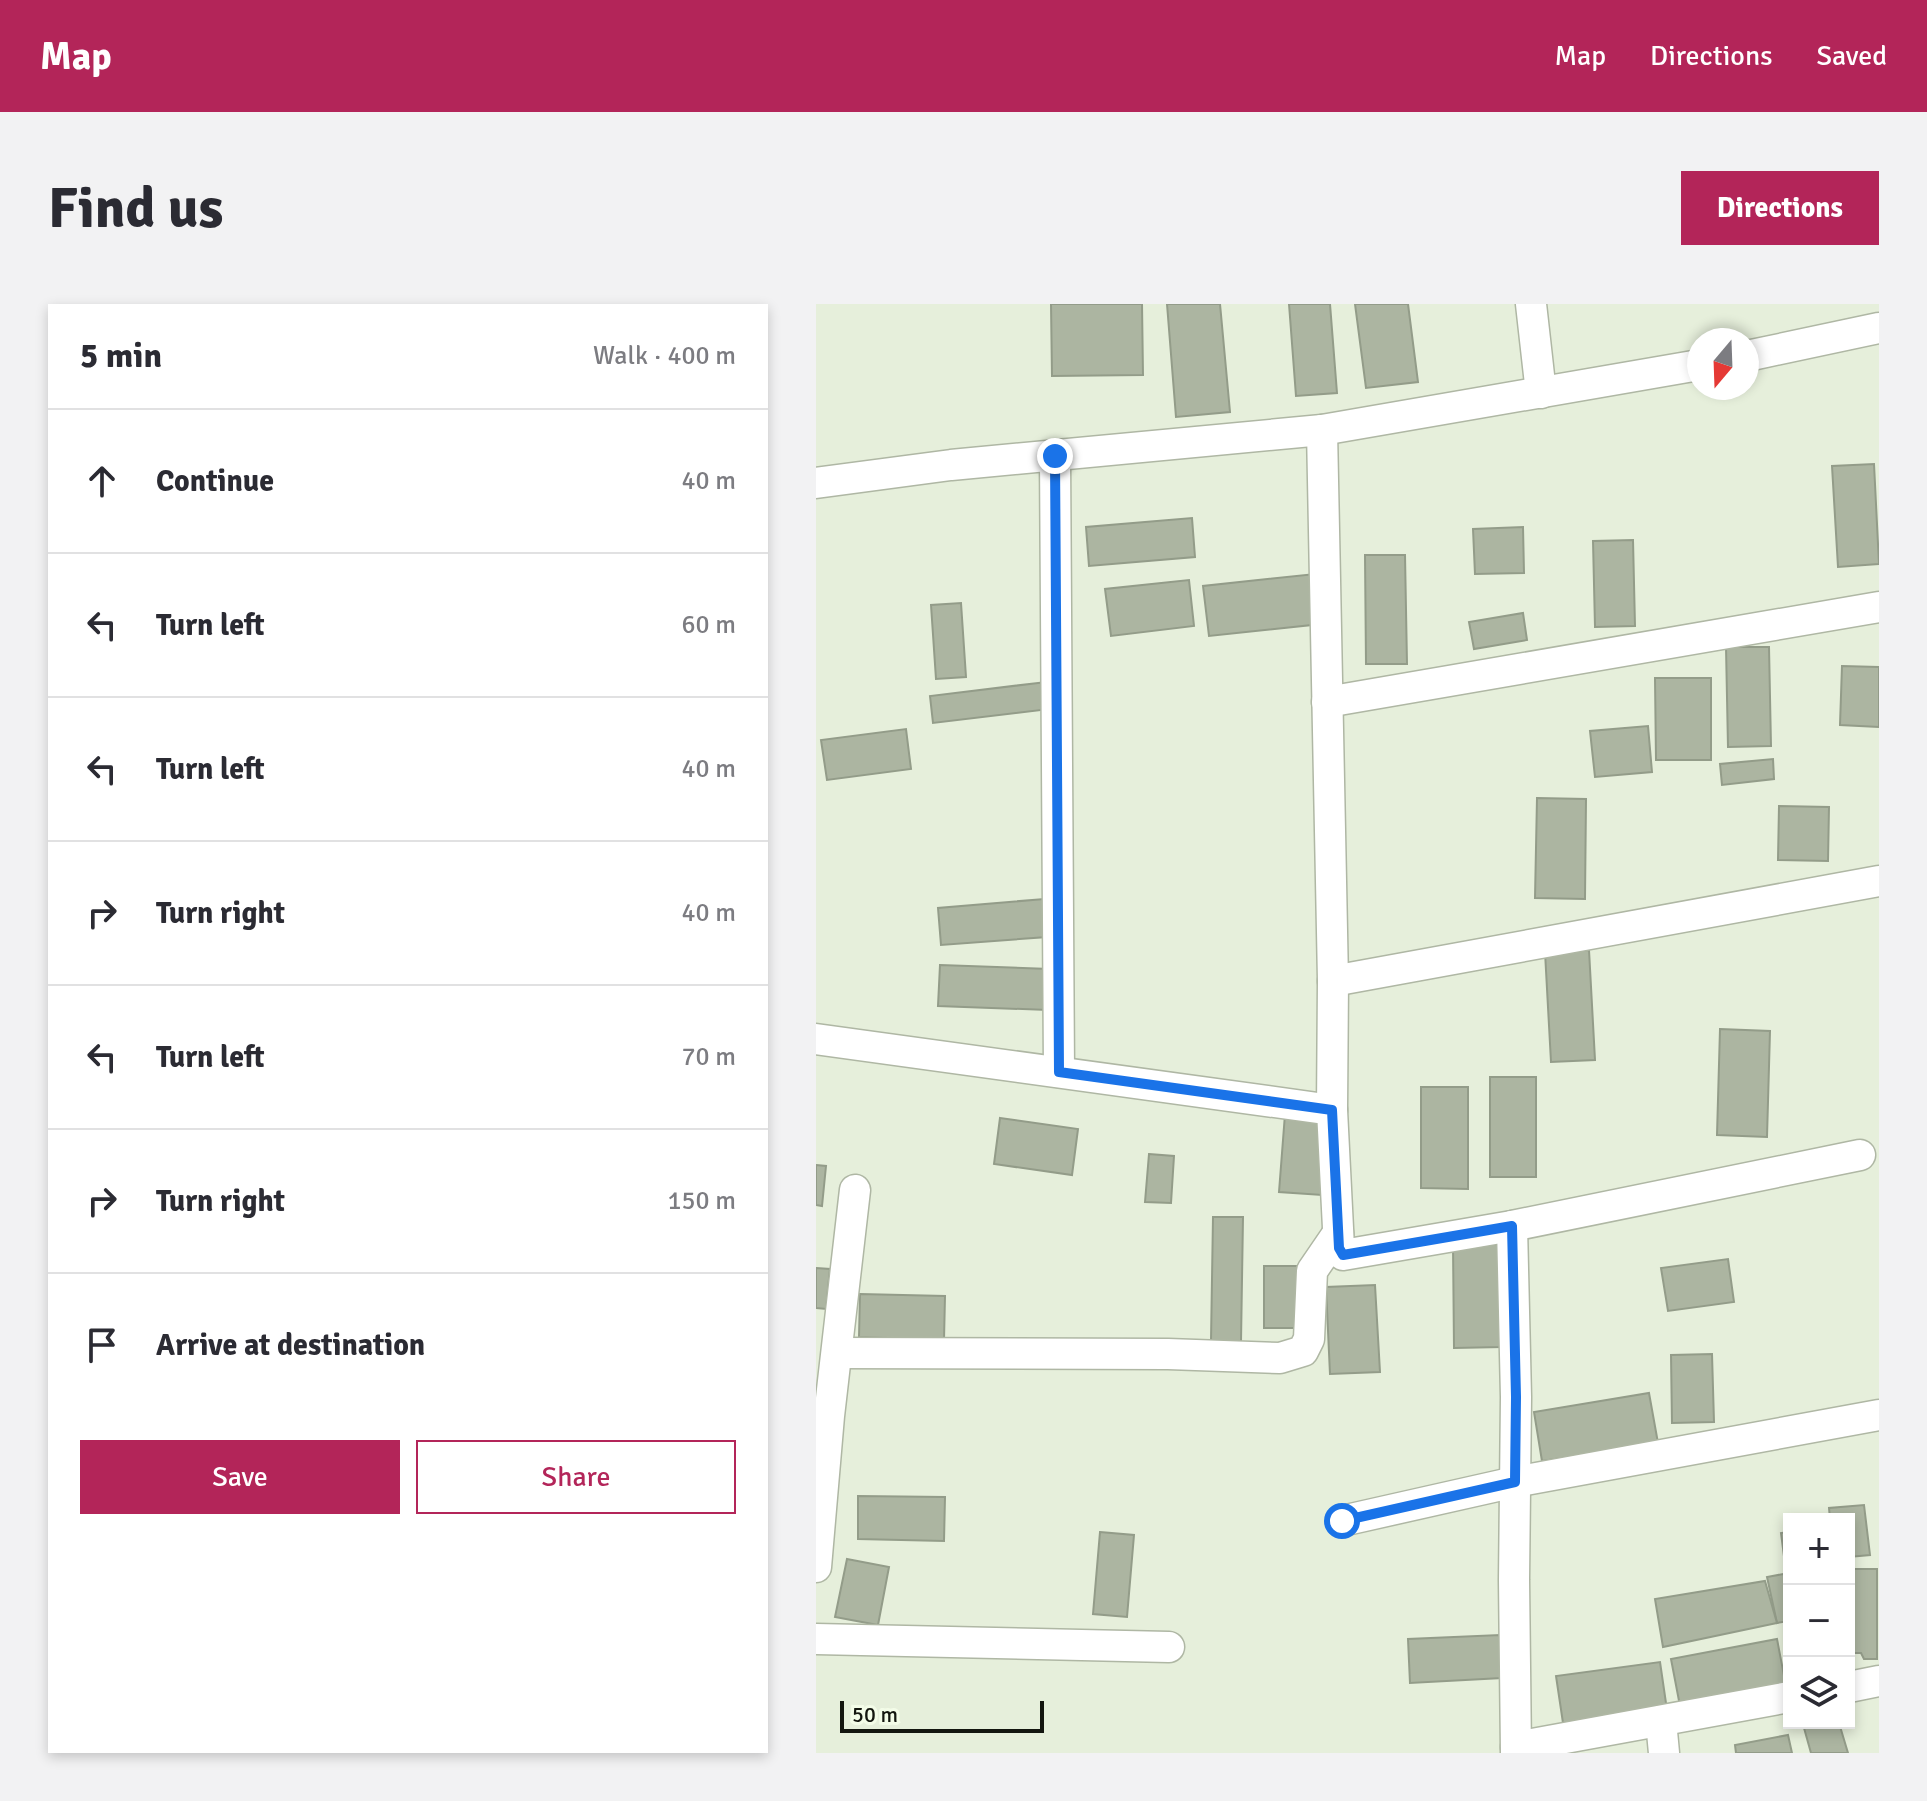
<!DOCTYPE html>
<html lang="en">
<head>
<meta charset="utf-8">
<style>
	:root { --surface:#fff; --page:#f2f2f3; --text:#2b2b33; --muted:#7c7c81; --line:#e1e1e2; --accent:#b32559 }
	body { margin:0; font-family:Signika,sans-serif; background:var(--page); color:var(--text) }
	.controls { position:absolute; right:24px; bottom:24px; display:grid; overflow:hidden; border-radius:0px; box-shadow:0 4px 12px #0003 }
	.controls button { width:72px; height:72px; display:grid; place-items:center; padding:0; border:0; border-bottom:2px solid var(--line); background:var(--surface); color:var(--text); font:40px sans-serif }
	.compass { position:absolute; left:871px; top:24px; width:72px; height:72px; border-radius:50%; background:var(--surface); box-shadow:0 4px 12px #0003; rotate:199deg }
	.scale { position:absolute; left:24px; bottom:20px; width:204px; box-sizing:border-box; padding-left:8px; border:4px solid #13160f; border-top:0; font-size:22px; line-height:28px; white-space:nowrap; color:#13160f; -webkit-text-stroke:6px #f3fce8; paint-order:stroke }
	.stop { position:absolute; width:24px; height:24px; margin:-18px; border:6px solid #1a73e8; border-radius:50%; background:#fff }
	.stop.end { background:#1a73e8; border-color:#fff; box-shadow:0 2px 8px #0008 }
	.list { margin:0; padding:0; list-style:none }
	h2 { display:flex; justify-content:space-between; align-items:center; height:104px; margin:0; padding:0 32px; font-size:34px }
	h2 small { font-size:26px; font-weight:400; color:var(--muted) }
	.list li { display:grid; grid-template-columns:52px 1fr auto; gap:24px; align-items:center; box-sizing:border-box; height:144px; padding:0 32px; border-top:2px solid var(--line) }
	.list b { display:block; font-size:30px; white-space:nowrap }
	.list em { font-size:26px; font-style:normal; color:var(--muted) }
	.actions { display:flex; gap:16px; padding:24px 32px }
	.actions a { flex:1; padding:18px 0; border:2px solid var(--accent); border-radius:0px; text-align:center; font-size:28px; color:var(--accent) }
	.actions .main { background:var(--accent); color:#fff }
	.icon { flex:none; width:44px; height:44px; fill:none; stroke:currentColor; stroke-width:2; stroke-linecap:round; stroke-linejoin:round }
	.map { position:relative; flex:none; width:1063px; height:1449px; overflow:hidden; border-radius:0px }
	header { display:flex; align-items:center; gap:48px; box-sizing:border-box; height:112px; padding:0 40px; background:var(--accent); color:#fff }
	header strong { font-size:38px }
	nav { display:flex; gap:44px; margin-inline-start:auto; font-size:28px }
	.intro { display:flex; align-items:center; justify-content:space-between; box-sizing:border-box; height:192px; padding:0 48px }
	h1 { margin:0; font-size:56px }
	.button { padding:20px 36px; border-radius:0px; background:var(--accent); color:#fff; font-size:28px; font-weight:700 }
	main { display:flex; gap:48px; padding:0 48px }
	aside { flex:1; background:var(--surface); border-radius:0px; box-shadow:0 4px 12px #0003 }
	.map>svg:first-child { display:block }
	.building { fill:#acb5a1; stroke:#939c89; stroke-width:2 }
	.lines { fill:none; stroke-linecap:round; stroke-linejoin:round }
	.street-casing { stroke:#afb7a4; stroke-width:33 }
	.street { stroke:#fff; stroke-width:30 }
	.route { stroke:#1a73e8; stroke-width:10 }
</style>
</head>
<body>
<header>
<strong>Map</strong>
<nav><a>Map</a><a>Directions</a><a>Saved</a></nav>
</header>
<div class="intro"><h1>Find us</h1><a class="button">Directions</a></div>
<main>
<aside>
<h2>5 min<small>Walk · 400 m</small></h2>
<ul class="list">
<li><svg class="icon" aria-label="ahead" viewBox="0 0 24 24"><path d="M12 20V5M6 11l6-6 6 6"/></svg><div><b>Continue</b></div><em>40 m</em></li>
<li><svg class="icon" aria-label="left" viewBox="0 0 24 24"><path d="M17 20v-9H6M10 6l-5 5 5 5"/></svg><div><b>Turn left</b></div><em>60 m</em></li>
<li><svg class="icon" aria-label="left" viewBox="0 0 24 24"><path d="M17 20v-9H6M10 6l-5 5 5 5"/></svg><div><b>Turn left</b></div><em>40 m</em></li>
<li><svg class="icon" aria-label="right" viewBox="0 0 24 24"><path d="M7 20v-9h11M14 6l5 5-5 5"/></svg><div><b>Turn right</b></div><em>40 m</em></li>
<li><svg class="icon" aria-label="left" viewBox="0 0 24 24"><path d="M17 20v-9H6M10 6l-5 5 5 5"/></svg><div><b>Turn left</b></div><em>70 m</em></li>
<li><svg class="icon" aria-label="right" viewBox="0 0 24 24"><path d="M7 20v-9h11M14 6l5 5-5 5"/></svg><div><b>Turn right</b></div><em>150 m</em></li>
<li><svg class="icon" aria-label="arrive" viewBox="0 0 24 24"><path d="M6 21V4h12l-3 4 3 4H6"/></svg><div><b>Arrive at destination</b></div></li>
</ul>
<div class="actions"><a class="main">Save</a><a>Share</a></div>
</aside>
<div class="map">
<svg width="1063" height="1449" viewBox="0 0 1063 1449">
	<rect width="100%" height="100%" fill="#e6efdb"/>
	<g class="building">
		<path d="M235,0h91l1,71 -91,1z"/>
		<path d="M351,0h53l10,108 -54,5z"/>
		<path d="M473,0h41l7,89 -41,3z"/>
		<path d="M539,0h53l10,78 -52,6z"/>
		<path d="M1058,160l5,100 -41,3 -6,-101z"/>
		<path d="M376,214l3,39 -106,9 -3,-39z"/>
		<path d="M707,223l1,46 -49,1 -2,-45z"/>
		<path d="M817,236l2,86 -40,1 -2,-86z"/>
		<path d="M549,251h40l2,109h-41z"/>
		<path d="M499,270l6,50 -112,12 -6,-50z"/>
		<path d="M373,276l5,46 -83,10 -6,-47z"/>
		<path d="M145,299l5,74 -30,2 -5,-74z"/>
		<path d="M707,309l4,27 -53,9 -5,-27z"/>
		<path d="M910,343h43l2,99 -43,1z"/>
		<path d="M1026,362l37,1v60l-39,-2z"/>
		<path d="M839,374h56v82h-55z"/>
		<path d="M230,378l4,27 -117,14 -3,-27z"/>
		<path d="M832,422l4,46 -57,5 -5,-46z"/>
		<path d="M90,425l5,40 -84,11 -6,-40z"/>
		<path d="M957,455l1,20 -52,6 -2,-21z"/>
		<path d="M721,494l49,1 -1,100 -50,-1z"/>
		<path d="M963,502l50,1 -1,54 -50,-1z"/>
		<path d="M228,595l3,38 -106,8 -3,-37z"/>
		<path d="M773,646l6,110 -44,2 -6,-110z"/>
		<path d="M124,661l109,4 -1,41 -110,-4z"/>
		<path d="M904,725l50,2 -3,106 -50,-2z"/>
		<rect x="674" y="773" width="46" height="100"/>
		<path d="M605,783h47v102l-47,-1z"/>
		<path d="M469,810l42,3 -5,78 -43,-3z"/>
		<path d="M184,814l78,11 -6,46 -78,-11z"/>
		<path d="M333,850l25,2 -3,47 -26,-1z"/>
		<path d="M0,861l10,1 -4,40 -6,-1z"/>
		<path d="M397,913h30l-2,125 -30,-1z"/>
		<path d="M684,940l2,103 -48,1 -1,-103z"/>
		<path d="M912,955l6,43 -66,9 -7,-43z"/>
		<path d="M448,962h35l-1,62h-34z"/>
		<path d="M0,964l14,1 -4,40 -10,-1z"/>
		<path d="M559,981l5,87 -50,2 -4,-87z"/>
		<path d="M44,990l85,2 -1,44 -85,-3z"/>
		<path d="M896,1050l2,68 -42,1 -1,-68z"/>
		<path d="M833,1089l9,50 -116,18 -8,-49z"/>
		<path d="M42,1192l87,1 -1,44 -86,-2z"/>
		<path d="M1048,1201l6,50 -21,2v-38h-19l-1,-11z"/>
		<path d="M284,1228l34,3 -7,82 -34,-3z"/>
		<path d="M973,1228v32h-4l-4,-31z"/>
		<path d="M31,1255l42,8 -11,58 -43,-8z"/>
		<path d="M1033,1265h28v90h-13l-3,-6h-12z"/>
		<path d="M973,1269v48l-12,2 -10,-46z"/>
		<path d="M949,1277l12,42 -114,24 -8,-48z"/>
		<path d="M684,1331l2,43 -92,5 -2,-44z"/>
		<path d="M961,1335l9,47 -106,20 -9,-47z"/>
		<path d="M844,1358l7,48 -104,13 -7,-47z"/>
		<path d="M1004,1419h19l9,30h-37l-7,-25z"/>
		<path d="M972,1431l4,18h-56l-1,-8z"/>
	</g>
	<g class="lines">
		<defs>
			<g id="street">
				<path d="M715,0l10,89"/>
				<path d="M931,52l132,-28"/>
				<path d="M506,126l11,551 -1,129 7,138 4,7 169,-29 348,-71"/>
				<path d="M239,152l4,616"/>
				<path d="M0,179l135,-18 371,-35 377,-65"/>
				<path d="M511,398l552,-95"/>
				<path d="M517,677l546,-100"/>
				<path d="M0,735l516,71"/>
				<path d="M696,922l4,171 -2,183 2,173"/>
				<path d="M21,1049l331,1 112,4 23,-7 6,-12 3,-68 26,-38"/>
				<path d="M526,1217l173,-39 364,-67"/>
				<path d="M0,1263l13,-151 26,-226"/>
				<path d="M0,1335l353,8"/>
				<path d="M1033,1383l30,-6"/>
				<path d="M845,1417l3,32"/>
				<path d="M700,1443l273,-50"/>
			</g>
		</defs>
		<use href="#street" class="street-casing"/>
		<use href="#street" class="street"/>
	</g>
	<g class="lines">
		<path class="route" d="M239,152l4,616 273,38 7,138 4,7 169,-29 4,171 -1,85 -173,39"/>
	</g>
</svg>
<div class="controls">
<button>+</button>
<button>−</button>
<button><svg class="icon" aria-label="layers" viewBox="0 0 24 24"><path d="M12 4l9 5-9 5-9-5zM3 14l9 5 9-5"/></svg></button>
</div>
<svg class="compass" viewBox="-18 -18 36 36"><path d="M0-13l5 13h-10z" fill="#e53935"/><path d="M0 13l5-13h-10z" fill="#7c7c81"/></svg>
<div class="scale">50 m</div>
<div class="stop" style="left:526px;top:1217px"></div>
<div class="stop end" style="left:239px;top:152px"></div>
</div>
</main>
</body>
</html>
